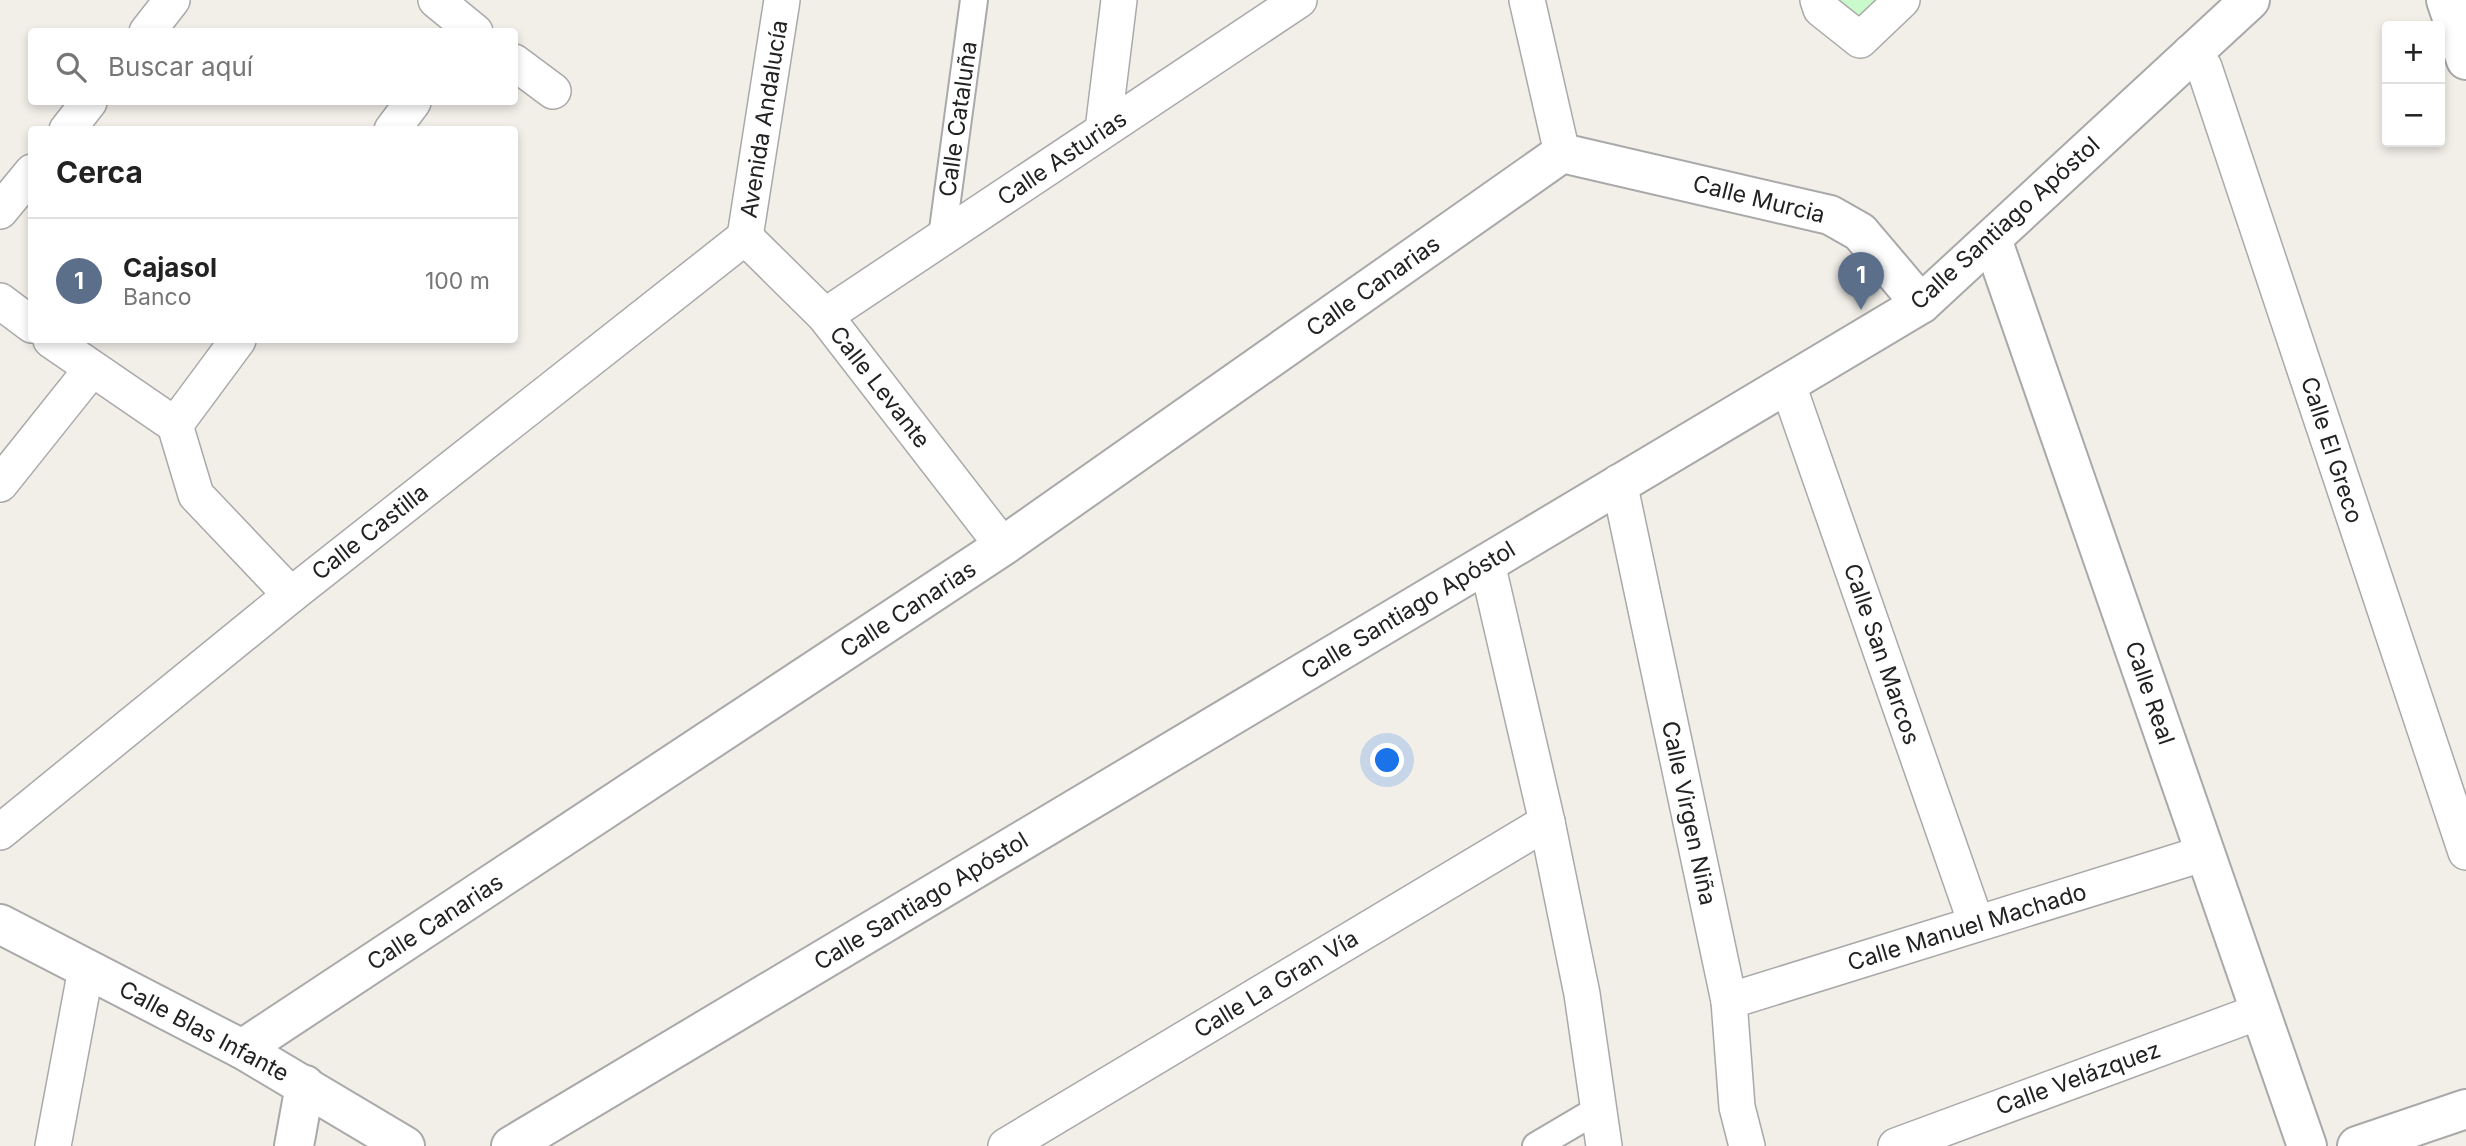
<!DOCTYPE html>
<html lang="es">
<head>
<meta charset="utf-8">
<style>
	:root { --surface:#fff; --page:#f6f6f6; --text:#222; --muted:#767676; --line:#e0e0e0; --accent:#1a73e8 }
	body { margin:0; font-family:Inter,sans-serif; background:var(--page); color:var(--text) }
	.controls { position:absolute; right:21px; top:21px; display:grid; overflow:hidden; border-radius:7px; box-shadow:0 4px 10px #0003 }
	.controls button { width:63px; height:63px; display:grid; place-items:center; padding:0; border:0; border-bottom:2px solid var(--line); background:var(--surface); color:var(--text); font:35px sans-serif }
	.you { position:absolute; left:1388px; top:761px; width:24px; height:24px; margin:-18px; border:5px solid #fff; border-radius:50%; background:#1a73e8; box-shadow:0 0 0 10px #1a73e833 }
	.badge { display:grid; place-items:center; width:46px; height:46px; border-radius:50%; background:var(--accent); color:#fff; font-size:23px; font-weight:700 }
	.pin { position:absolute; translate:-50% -58px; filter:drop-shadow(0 2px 4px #0008) }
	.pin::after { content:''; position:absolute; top:37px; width:24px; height:21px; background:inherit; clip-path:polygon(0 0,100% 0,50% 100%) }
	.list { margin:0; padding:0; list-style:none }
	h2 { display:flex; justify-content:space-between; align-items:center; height:91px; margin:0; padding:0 28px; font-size:30px }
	h2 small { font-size:23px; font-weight:400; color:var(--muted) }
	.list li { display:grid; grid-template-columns:46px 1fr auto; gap:21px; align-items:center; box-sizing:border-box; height:126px; padding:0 28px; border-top:2px solid var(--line) }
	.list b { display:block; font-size:26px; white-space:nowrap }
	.list p { margin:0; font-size:23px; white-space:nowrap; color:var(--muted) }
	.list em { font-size:23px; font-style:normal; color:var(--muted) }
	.icon { flex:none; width:38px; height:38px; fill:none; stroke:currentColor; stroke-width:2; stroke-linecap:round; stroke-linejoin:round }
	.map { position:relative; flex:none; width:2466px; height:1146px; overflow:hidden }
	.search { position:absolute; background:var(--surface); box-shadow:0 4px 10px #0003; left:28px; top:28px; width:490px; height:77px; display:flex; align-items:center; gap:18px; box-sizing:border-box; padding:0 24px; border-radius:7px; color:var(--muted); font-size:26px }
	.panel { position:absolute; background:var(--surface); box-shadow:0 4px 10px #0003; left:28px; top:126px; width:490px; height:217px; border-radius:7px }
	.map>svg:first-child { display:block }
	.park { fill:#c8facc }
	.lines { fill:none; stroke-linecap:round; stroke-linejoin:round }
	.pedestrian-casing { stroke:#a9a9a9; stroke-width:30 }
	.minor-casing { stroke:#a9a9a9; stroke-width:38 }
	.tertiary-casing { stroke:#a9a9a9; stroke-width:42 }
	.pedestrian { stroke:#fff; stroke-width:26 }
	.minor { stroke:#fff; stroke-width:35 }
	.tertiary { stroke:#fff; stroke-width:38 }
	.labels { text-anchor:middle; stroke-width:6; stroke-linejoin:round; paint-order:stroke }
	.street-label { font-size:23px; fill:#222; stroke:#fff }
</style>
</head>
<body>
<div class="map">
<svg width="2466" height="1146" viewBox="0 0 2466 1146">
	<rect width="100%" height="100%" fill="#f2efe9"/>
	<path class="park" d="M1828,0h64l-38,35z"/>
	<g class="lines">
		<defs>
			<g id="pedestrian">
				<path d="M942,237l32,-237"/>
				<path d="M1536,1146l61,-36"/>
			</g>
			<g id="minor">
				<path d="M436,0l39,32"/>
				<path d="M1527,0l35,153"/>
				<path d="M1818,0l3,9 39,31 42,-40"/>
				<path d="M147,32l25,-32"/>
				<path d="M2190,53l14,14 262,785"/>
				<path d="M514,62l39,29"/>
				<path d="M67,130l22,-28"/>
				<path d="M392,130l21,-28"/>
				<path d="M1103,130l16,-130"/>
				<path d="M0,211l32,-39"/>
				<path d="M745,237l80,79 178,230"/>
				<path d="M745,237l37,-237"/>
				<path d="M0,301l32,24"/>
				<path d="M825,316l474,-316"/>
				<path d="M51,340l124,85 21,70 95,100"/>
				<path d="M1788,385l188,538"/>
				<path d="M175,425l63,-85"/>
				<path d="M1619,482l110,519 8,106 10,39"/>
				<path d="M0,484l91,-114"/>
				<path d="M1487,563l60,259 35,172 22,152"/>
				<path d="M0,832l291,-237 454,-358"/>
				<path d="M1729,1001l476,-148"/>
				<path d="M53,1146l33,-177"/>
				<path d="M1006,1146l541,-324"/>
				<path d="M1896,1146l365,-135"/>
			</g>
			<g id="tertiary">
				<path d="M2446,0l20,60"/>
				<path d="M1992,239l315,907"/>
				<path d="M0,924l242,125 163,97"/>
				<path d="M242,1049l761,-503 559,-393 268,62 30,17 61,72"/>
				<path d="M294,1146l11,-61"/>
				<path d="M511,1146l1410,-842 329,-304"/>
				<path d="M2357,1146l109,-37"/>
			</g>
		</defs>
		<use href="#pedestrian" class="pedestrian-casing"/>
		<use href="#minor" class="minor-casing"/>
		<use href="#tertiary" class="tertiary-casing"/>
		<use href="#pedestrian" class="pedestrian"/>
		<use href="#minor" class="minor"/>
		<use href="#tertiary" class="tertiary"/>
	</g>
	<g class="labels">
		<g class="street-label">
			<text transform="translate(764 119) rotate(-81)" y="8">Avenida Andalucía</text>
			<text transform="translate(958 119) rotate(-82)" y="8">Calle Cataluña</text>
			<text transform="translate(1062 158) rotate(-34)" y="8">Calle Asturias</text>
			<text transform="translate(1759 199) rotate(14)" y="8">Calle Murcia</text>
			<text transform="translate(2005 223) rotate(-42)" y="8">Calle Santiago Apóstol</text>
			<text transform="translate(1373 286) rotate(-35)" y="8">Calle Canarias</text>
			<text transform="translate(880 387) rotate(52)" y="8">Calle Levante</text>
			<text transform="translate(2332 450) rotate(72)" y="8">Calle El Greco</text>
			<text transform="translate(370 532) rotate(-38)" y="8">Calle Castilla</text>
			<text transform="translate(908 609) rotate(-33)" y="8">Calle Canarias</text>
			<text transform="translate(1408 610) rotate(-31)" y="8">Calle Santiago Apóstol</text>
			<text transform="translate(1882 654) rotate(71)" y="8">Calle San Marcos</text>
			<text transform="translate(2150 693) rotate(71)" y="8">Calle Real</text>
			<text transform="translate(1689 813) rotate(78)" y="8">Calle Virgen Niña</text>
			<text transform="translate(921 901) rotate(-31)" y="8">Calle Santiago Apóstol</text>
			<text transform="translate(435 922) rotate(-33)" y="8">Calle Canarias</text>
			<text transform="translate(1967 927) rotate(-17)" y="8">Calle Manuel Machado</text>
			<text transform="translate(1276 984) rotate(-31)" y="8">Calle La Gran Vía</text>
			<text transform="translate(204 1031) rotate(28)" y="8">Calle Blas Infante</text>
			<text transform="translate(2078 1078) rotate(-20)" y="8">Calle Velázquez</text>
		</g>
	</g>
</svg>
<div class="controls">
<button>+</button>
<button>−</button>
</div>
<div class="you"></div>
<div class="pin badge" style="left:1861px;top:310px;background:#5c6f8a">1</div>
<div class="search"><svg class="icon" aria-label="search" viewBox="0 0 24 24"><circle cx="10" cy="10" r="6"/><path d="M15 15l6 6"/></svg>Buscar aquí</div>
<section class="panel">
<h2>Cerca<small></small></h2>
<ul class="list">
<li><span class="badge" style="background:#5c6f8a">1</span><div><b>Cajasol</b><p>Banco</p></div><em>100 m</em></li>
</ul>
</section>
</div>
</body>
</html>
